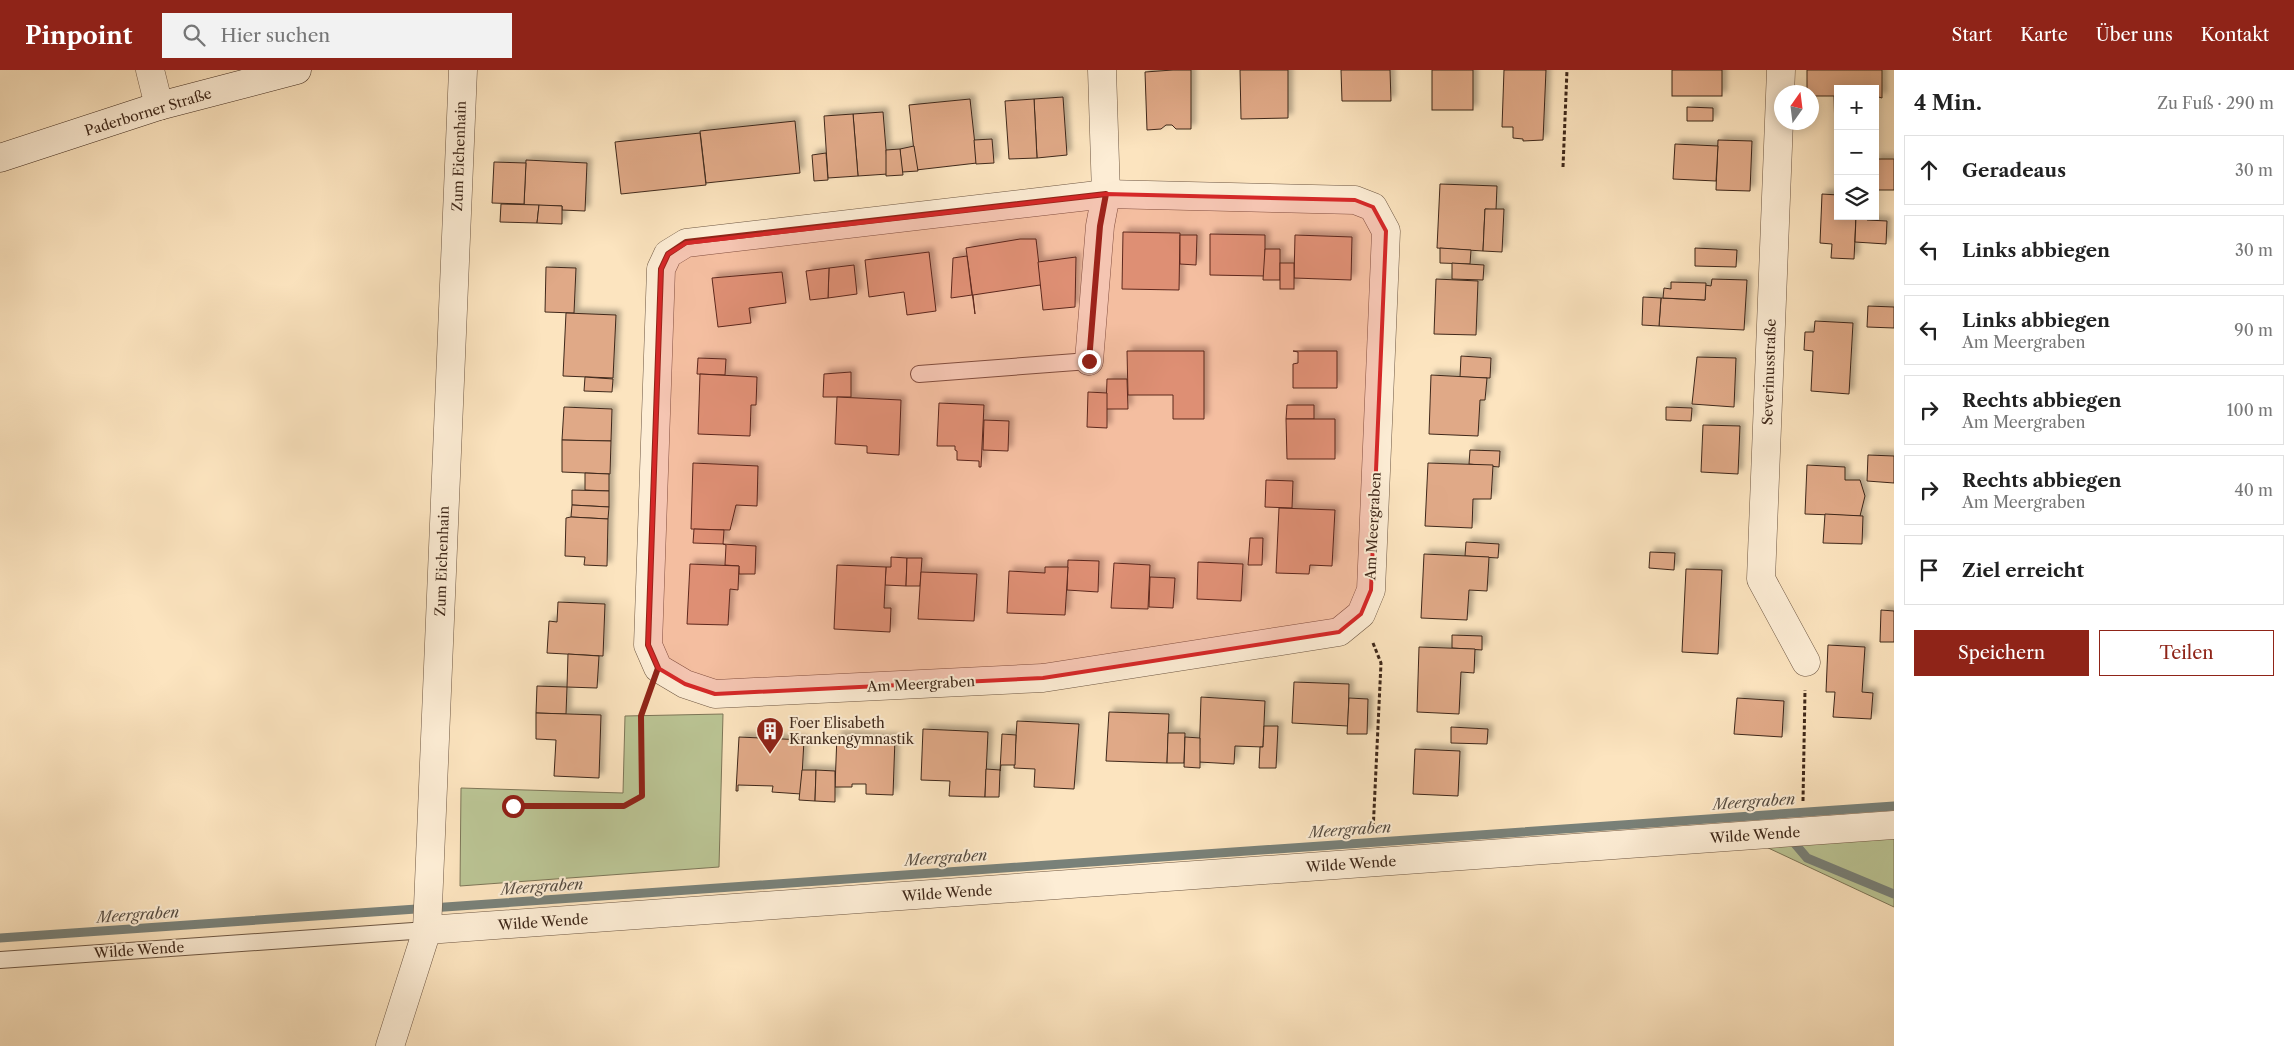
<!DOCTYPE html>
<html lang="de">
<head>
<meta charset="utf-8">
<style>
	:root { --surface:#fff; --page:#f2f2f2; --text:#222; --muted:#767676; --line:#e0e0e0; --accent:#8f2418 }
	body { margin:0; font-family:"Libre Caslon Text",serif; background:var(--page); color:var(--text) }
	.controls { position:absolute; right:15px; top:15px; display:grid; overflow:hidden; border-radius:0px; box-shadow:0 2px 12px #0003 }
	.controls button { width:45px; height:45px; display:grid; place-items:center; padding:0; border:0; border-bottom:1px solid var(--line); background:var(--surface); color:var(--text); font:25px sans-serif }
	.compass { position:absolute; left:1774px; top:15px; width:45px; height:45px; border-radius:50%; background:var(--surface); box-shadow:0 2px 12px #0003; rotate:14deg }
	.stop { position:absolute; width:15px; height:15px; margin:-11px; border:4px solid #8f2418; border-radius:50%; background:#fff }
	.stop.end { background:#8f2418; border-color:#fff; box-shadow:0 1px 5px #0008 }
	.list { margin:0; padding:0; list-style:none }
	h2 { display:flex; justify-content:space-between; align-items:center; height:65px; margin:0; padding:0 20px; font-size:21px }
	h2 small { font-size:16px; font-weight:400; color:var(--muted) }
	.list li { display:grid; grid-template-columns:32px 1fr auto; gap:15px; align-items:center; box-sizing:border-box; height:70px; margin:0 10px 10px; padding:0 10px; border:1px solid var(--line); border-radius:0px }
	.list b { display:block; font-size:19px; white-space:nowrap }
	.list p { margin:0; font-size:16px; white-space:nowrap; color:var(--muted) }
	.list em { font-size:16px; font-style:normal; color:var(--muted) }
	.actions { display:flex; gap:10px; padding:15px 20px }
	.actions a { flex:1; padding:11px 0; border:1px solid var(--accent); border-radius:0px; text-align:center; font-size:18px; color:var(--accent) }
	.actions .main { background:var(--accent); color:#fff }
	.icon { flex:none; width:28px; height:28px; fill:none; stroke:currentColor; stroke-width:2; stroke-linecap:round; stroke-linejoin:round }
	.map { position:relative; flex:none; width:1894px; height:976px; overflow:hidden }
	header { display:flex; align-items:center; gap:30px; box-sizing:border-box; height:70px; padding:0 25px; background:var(--accent); color:#fff }
	header strong { font-size:24px }
	nav { display:flex; gap:28px; margin-inline-start:auto; font-size:18px }
	.search { width:350px; height:45px; background:var(--page); display:flex; align-items:center; gap:12px; box-sizing:border-box; padding:0 18px; border-radius:0px; color:var(--muted); font-size:19px }
	main { display:flex }
	aside { flex:1; background:var(--surface) }
	.map>svg:first-child { display:block }
	.green { fill:#bbc595; stroke:#7d7658 }
	.lines { fill:none; stroke-linecap:round; stroke-linejoin:round }
	.stream { stroke:#798179; stroke-width:9 }
	.building { fill:#e0a987; stroke:#3f281a; filter:url(#shadow) }
	.service-casing { stroke:#6e5743; stroke-width:18 }
	.minor-casing { stroke:#6e5743; stroke-width:29 }
	.tertiary-casing { stroke:#6e5743; stroke-width:29 }
	.secondary-casing { stroke:#3f281a; stroke-width:29 }
	.path { stroke:#3f281a; stroke-width:3; stroke-dasharray:4 2.5; stroke-linecap:butt }
	.service { stroke:#fdedd5; stroke-width:16 }
	.minor { stroke:#fdedd5; stroke-width:28 }
	.tertiary { stroke:#fdedd5; stroke-width:28 }
	.secondary { stroke:#fdedd5; stroke-width:28 }
	.route { stroke:#8f2418; stroke-width:6 }
	.marked { fill:#d62828; fill-opacity:0.2; stroke:#d62828; stroke-width:4; stroke-linejoin:round }
	.labels { text-anchor:middle; stroke-width:4; stroke-linejoin:round; paint-order:stroke }
	.street-label { font-size:14px; fill:#3f281a; stroke:#fdedd5 }
	.poi-label { font-size:14px; fill:#3f281a; stroke:#fdedd5; text-anchor:start }
	.water-label { font-size:15px; font-style:italic; fill:#574d42; stroke:#fdedd5 }
</style>
</head>
<body>
<header>
<strong>Pinpoint</strong>
<div class="search"><svg class="icon" aria-label="search" viewBox="0 0 24 24"><circle cx="10" cy="10" r="6"/><path d="M15 15l6 6"/></svg>Hier suchen</div>
<nav><a>Start</a><a>Karte</a><a>Über uns</a><a>Kontakt</a></nav>
</header>
<main>
<div class="map">
<svg width="1894" height="976" viewBox="0 0 1894 976">
	<defs>
		<filter id="shadow"><feDropShadow dx="4.5" dy="-4.5" stdDeviation="2.5" flood-color="#0004"/></filter>
	</defs>
	<rect width="100%" height="100%" fill="#fce4bf"/>
	<filter id="stains"><feTurbulence type="fractalNoise" baseFrequency=".004" numOctaves="4"/><feColorMatrix values="0 0 0 0 .2 0 0 0 0 .09 0 0 0 0 .02 0 0 0 .5 -.17"/></filter>
	<radialGradient id="worn" r=".72"><stop offset=".6" stop-color="#630" stop-opacity="0"/><stop offset="1" stop-color="#630" stop-opacity=".3"/></radialGradient>
	<g class="green">
		<path d="M723,644l-4,153 -259,19 1,-98 162,5 2,-77z"/>
		<path d="M1894,767v70l-130,-61z"/>
	</g>
	<g class="lines">
		<g class="stream">
			<path d="M1790,768l17,20 87,36"/>
			<path d="M0,868l1894,-132"/>
		</g>
	</g>
	<g class="building">
		<path d="M1173,0h18v59h-15l-4,-4h-6l-5,4 -14,1 -2,-58z"/>
		<path d="M1240,0h48v48l-47,1z"/>
		<path d="M1341,0h49l1,31h-49z"/>
		<rect x="1432" y="0" width="41" height="40"/>
		<path d="M1504,0h42l-3,70 -20,1v-2l-10,-1v-11h-11z"/>
		<rect x="1672" y="0" width="50" height="26"/>
		<path d="M1807,0h75v28l-7,-2v-7h-37v7h-26v-4h-5z"/>
		<path d="M1834,26h4v36h-3z"/>
		<path d="M1063,27l4,58 -30,3 -3,-59z"/>
		<path d="M970,29l7,64 -61,7 -7,-65z"/>
		<path d="M1034,29l3,59 -28,1 -4,-58z"/>
		<path d="M1687,37l26,1v13h-26z"/>
		<path d="M883,42l5,62 -30,2 -5,-62z"/>
		<path d="M853,44l5,62 -30,2 -4,-62z"/>
		<path d="M795,51l5,52 -94,10 -6,-52z"/>
		<path d="M700,63l6,52 -85,9 -6,-52z"/>
		<path d="M992,69l2,24 -18,1 -2,-24z"/>
		<path d="M1718,70l34,1 -2,50 -34,-1z"/>
		<path d="M1675,74l43,2 -2,35 -43,-2z"/>
		<path d="M914,76l4,25 -16,1 -2,-23z"/>
		<path d="M900,79l3,26 -17,1v-26z"/>
		<path d="M826,83l2,27 -14,1 -2,-26z"/>
		<rect x="1875" y="89" width="19" height="31"/>
		<path d="M526,90l61,3 -2,48 -23,-1v-4l-38,-1z"/>
		<path d="M494,92l32,1 -2,41 -32,-1z"/>
		<path d="M1440,114l57,2 -1,24 -11,-1 -2,42 -46,-3z"/>
		<path d="M1822,124l16,1v21h18l-2,43 -23,-1 1,-14 -12,-1z"/>
		<path d="M501,134l38,1 -2,18 -37,-1z"/>
		<path d="M539,135l23,1v18l-25,-1z"/>
		<path d="M1485,139h19l-2,43 -19,-1z"/>
		<path d="M1856,146h11v4l20,1 -1,23 -31,-2z"/>
		<path d="M1123,162l57,1 -1,57 -57,-1z"/>
		<path d="M1210,164l55,1v41l-55,-1z"/>
		<path d="M1180,165h17l-1,30 -16,-1z"/>
		<path d="M1295,165l57,2 -1,43 -57,-2z"/>
		<path d="M1020,169h16l6,52 -2,-6 -67,10 2,19 -9,-66z"/>
		<path d="M1440,178l31,2 -1,14 -30,-1z"/>
		<path d="M1695,178l42,2 -1,17 -41,-1z"/>
		<path d="M1265,179h15v31h-17z"/>
		<path d="M929,182l7,59 -29,4 -3,-23 -35,5 -4,-37z"/>
		<path d="M967,186l5,39 -21,3 2,-40z"/>
		<path d="M1076,187l-1,50 -32,3 -5,-48z"/>
		<rect x="1280" y="193" width="14" height="26"/>
		<path d="M1452,193l32,2 -1,15 -31,-1z"/>
		<path d="M854,195l3,29 -29,4 1,-30z"/>
		<path d="M546,197l30,1 -2,45 -29,-1z"/>
		<path d="M829,198l-1,30 -18,2 -4,-29z"/>
		<path d="M782,202l4,31 -37,5 2,15 -33,4 -6,-49z"/>
		<path d="M1436,209l42,2 -2,54 -42,-1z"/>
		<path d="M1712,209l35,1 -3,50 -85,-4 2,-28 44,2v-15l6,1z"/>
		<path d="M1671,212l35,1 -1,17 -42,-2 1,-10 7,1z"/>
		<path d="M1643,227l18,1 -2,28 -17,-1z"/>
		<path d="M1868,236l26,1v21l-27,-1z"/>
		<path d="M566,243l50,2 -3,63 -50,-2z"/>
		<path d="M1815,251l38,2 -4,71 -38,-3 2,-40 -9,-1 1,-18h9z"/>
		<path d="M1127,281h77v68h-31v-24h-45z"/>
		<path d="M1293,281h44v37h-44v-24l5,-1v-11z"/>
		<path d="M1461,286l30,2 -1,20 -30,-1z"/>
		<path d="M1697,287l39,1 -2,49 -42,-3z"/>
		<path d="M698,288l28,1 -1,16 -28,-1z"/>
		<path d="M851,302v25h-28l1,-23z"/>
		<path d="M700,304l57,3 -1,28h-5l-1,31 -52,-2z"/>
		<path d="M1431,305l56,3 -2,22h-5l-2,36 -49,-2z"/>
		<path d="M585,307l28,2 -1,13 -28,-1z"/>
		<path d="M1107,309h20l1,30h-22z"/>
		<path d="M1088,322l19,1v35l-20,-1z"/>
		<path d="M837,327l64,3 -2,55 -32,-2v-7l-32,-2z"/>
		<path d="M939,333l45,2 -3,62h-2v-6l-22,-1v-9l-2,-1v-4h-18z"/>
		<path d="M1287,335h27v14h-28z"/>
		<path d="M564,337l48,2 -1,32 -49,-1z"/>
		<path d="M1666,337l26,1 -1,13 -25,-1z"/>
		<path d="M1286,349h49v40h-48z"/>
		<path d="M984,350l25,1 -1,30 -25,-1z"/>
		<path d="M1703,355l37,1 -2,48 -37,-2z"/>
		<path d="M562,370l49,1 -1,33 -48,-2z"/>
		<path d="M1470,380l30,1 -1,16 -30,-3z"/>
		<path d="M1868,385l26,1v27l-27,-2z"/>
		<path d="M693,393l65,3 -1,40 -21,-1 -6,25 -39,-1z"/>
		<path d="M1428,393l65,2 -2,34h-18l-1,29 -47,-2z"/>
		<path d="M1807,395l38,2v13h15l5,16 -5,20 -55,-2z"/>
		<path d="M585,403l24,1v17l-24,-1z"/>
		<path d="M1266,410l27,1 -1,27 -27,-1z"/>
		<path d="M572,420l37,1v16l-37,-2z"/>
		<path d="M572,435l37,2 -1,12 -37,-2z"/>
		<path d="M1279,438l56,2 -3,56 -22,-1 -1,9 -33,-1z"/>
		<path d="M1825,444l38,2 -1,28 -39,-1z"/>
		<path d="M571,447l37,2 -1,47 -23,-1 1,-8 -20,-1 1,-38z"/>
		<path d="M694,459l30,1 -1,14 -30,-1z"/>
		<path d="M1250,468h13l-1,27h-14z"/>
		<path d="M1466,472l33,2 -1,14 -33,-2z"/>
		<path d="M723,474l33,2 -1,28h-16v-8l-14,-1 1,-20z"/>
		<path d="M1650,482l25,1 -1,17 -25,-2z"/>
		<path d="M1424,484l65,3 -2,34 -18,-1 -2,30 -46,-2z"/>
		<path d="M891,487l16,1 -1,28 -21,-1 1,-18h5z"/>
		<path d="M907,488h15l-2,28h-14z"/>
		<path d="M1068,490l31,1 -1,31 -31,-2z"/>
		<path d="M1198,492l45,2 -2,37 -44,-2z"/>
		<path d="M1114,493l36,2 -2,44 -37,-1z"/>
		<path d="M690,494l49,2 -1,24 -8,-1 -2,36 -41,-1z"/>
		<path d="M837,495l49,2 -2,41h7l-1,24 -56,-3z"/>
		<path d="M1045,497h23l-3,48 -58,-2 2,-42 36,2z"/>
		<path d="M1686,499l36,1 -4,84 -36,-2z"/>
		<path d="M921,502l56,2 -3,47 -56,-2z"/>
		<path d="M1150,507l25,1 -2,30 -24,-1z"/>
		<path d="M558,532l47,2 -2,52 -56,-3 2,-32 8,1z"/>
		<path d="M1881,540l13,1v31h-14z"/>
		<path d="M1452,565l30,1v14l-30,-2z"/>
		<path d="M1828,575l37,2 -3,45 11,1 -2,26 -38,-2 2,-25h-9z"/>
		<path d="M1419,577l56,2 -1,24 -13,-1 -2,42 -42,-2z"/>
		<path d="M568,584l31,2 -2,32 -30,-1z"/>
		<path d="M1294,612l55,2 -1,42 -56,-3z"/>
		<path d="M537,616l30,1 -1,27 -30,-1z"/>
		<path d="M1201,627l64,4 -2,46 -28,-1 -1,18 -35,-2z"/>
		<path d="M1349,628l19,1 -1,35h-20z"/>
		<path d="M1737,628l47,3 -2,36 -48,-3z"/>
		<path d="M1109,642l60,2 -2,49 -61,-2z"/>
		<path d="M536,643l65,2 -2,63 -45,-2 2,-36 -20,-1z"/>
		<path d="M1017,651l62,3 -5,65 -40,-2 1,-18 -21,-1z"/>
		<path d="M1264,656h14l-2,42h-17l1,-21h3z"/>
		<path d="M1451,657l37,2 -1,15 -36,-1z"/>
		<path d="M923,659l65,3 -3,65 -36,-1 1,-15 -29,-1z"/>
		<path d="M1168,663h17l-1,30h-17z"/>
		<path d="M1002,664l14,1 -1,30h-14l-1,6z"/>
		<path d="M837,665l58,3 -2,57 -27,-1v-10h-14v3h-17z"/>
		<path d="M739,667l65,3 -3,54 -29,-2 1,-6 -35,-1v6h-2z"/>
		<path d="M1185,667l15,1v30l-16,-1z"/>
		<path d="M1415,679l45,2 -2,45 -45,-2z"/>
		<path d="M986,699l14,1 -1,27h-14z"/>
		<path d="M802,700h14l-1,31 -16,-1z"/>
		<path d="M816,700l19,1v31l-20,-1z"/>
	</g>
	<g class="lines">
		<defs>
			<g id="service">
				<path d="M919,304l170,-13"/>
				<path d="M0,890l427,-30"/>
			</g>
			<g id="minor">
				<path d="M1781,0l-20,509 45,83"/>
				<path d="M1106,124l249,6 18,7 13,24 -1,25 -14,334 -10,24 -22,18 -296,46 -328,16 -30,-10 -27,-16 -10,-23 13,-376 7,-15 18,-11z"/>
				<path d="M1089,291l11,-135 6,-32 -4,-124"/>
				<path d="M427,860l1467,-105"/>
				<path d="M390,976l37,-116 36,-860"/>
			</g>
			<path id="tertiary" d="M150,0l9,36"/>
			<path id="secondary" d="M0,88l159,-52 138,-36"/>
		</defs>
		<use href="#service" class="service-casing"/>
		<use href="#minor" class="minor-casing"/>
		<use href="#tertiary" class="tertiary-casing"/>
		<use href="#secondary" class="secondary-casing"/>
		<g class="path">
			<path d="M1563,97l4,-97"/>
			<path d="M1373,573l8,20 -8,169"/>
			<path d="M1803,731l2,-111"/>
			<path d="M513,736h111l18,-9 -1,-81 7,-19"/>
		</g>
		<use href="#service" class="service"/>
		<use href="#minor" class="minor"/>
		<use href="#tertiary" class="tertiary"/>
		<use href="#secondary" class="secondary"/>
	</g>
	<g class="lines">
		<path class="route" d="M513,736h111l18,-10 -1,-80 17,-48 -10,-23 13,-376 7,-15 18,-12 420,-48 -6,32 -11,135"/>
	</g>
	<path class="marked" d="M1106,124l249,6 18,7 13,24 -1,25 -14,334 -10,24 -22,18 -296,46 -328,16 -30,-10 -27,-16 -10,-23 13,-376 7,-15 18,-11z"/>
	<defs>
		<symbol id="building-pin" viewBox="-11 -11 22 30"><path d="M0 17L-7.5 6A9.5 9.5 0 1 1 7.5 6Z" fill="#8f2418" stroke="#fdedd5"/><path d="M-4-6H4V6H1V3H-1V6H-4ZM-2.5-4.3h1.7v1.8h-1.7ZM.8-4.3h1.7v1.8H.8ZM-2.5-1h1.7V.8h-1.7ZM.8-1h1.7V.8H.8Z" fill="#fff"/></symbol>
	</defs>
	<g fill-rule="evenodd">
		<use href="#building-pin" x="754" y="645" width="32" height="43"/>
	</g>
	<g class="labels">
		<g class="street-label">
			<text transform="translate(148 42) rotate(-17)" y="5">Paderborner Straße</text>
			<text transform="translate(459 86) rotate(-88)" y="5">Zum Eichenhain</text>
			<text transform="translate(1769 302) rotate(-88)" y="5">Severinusstraße</text>
			<text transform="translate(1373 456) rotate(-87)" y="5">Am Meergraben</text>
			<text transform="translate(442 491) rotate(-88)" y="5">Zum Eichenhain</text>
			<text transform="translate(921 614) rotate(-3)" y="5">Am Meergraben</text>
			<text transform="translate(1755 765) rotate(-4)" y="5">Wilde Wende</text>
			<text transform="translate(1351 794) rotate(-4)" y="5">Wilde Wende</text>
			<text transform="translate(947 823) rotate(-4)" y="5">Wilde Wende</text>
			<text transform="translate(543 852) rotate(-4)" y="5">Wilde Wende</text>
			<text transform="translate(139 880) rotate(-4)" y="5">Wilde Wende</text>
		</g>
		<g class="poi-label">
			<text x="789" y="658">Foer Elisabeth<tspan x="789" dy="16">Krankengymnastik</tspan></text>
		</g>
		<g class="water-label">
			<text transform="translate(1754 732) rotate(-4)" y="5">Meergraben</text>
			<text transform="translate(1350 760) rotate(-4)" y="5">Meergraben</text>
			<text transform="translate(946 788) rotate(-4)" y="5">Meergraben</text>
			<text transform="translate(542 817) rotate(-4)" y="5">Meergraben</text>
			<text transform="translate(138 845) rotate(-4)" y="5">Meergraben</text>
		</g>
	</g>
	<rect width="100%" height="100%" filter="url(#stains)"/>
	<rect width="100%" height="100%" fill="url(#worn)"/>
</svg>
<div class="controls">
<button>+</button>
<button>−</button>
<button><svg class="icon" aria-label="layers" viewBox="0 0 24 24"><path d="M12 4l9 5-9 5-9-5zM3 14l9 5 9-5"/></svg></button>
</div>
<svg class="compass" viewBox="-18 -18 36 36"><path d="M0-13l5 13h-10z" fill="#e53935"/><path d="M0 13l5-13h-10z" fill="#767676"/></svg>
<div class="stop" style="left:513px;top:736px"></div>
<div class="stop end" style="left:1089px;top:291px"></div>
</div>
<aside>
<h2>4 Min.<small>Zu Fuß · 290 m</small></h2>
<ul class="list">
<li><svg class="icon" aria-label="ahead" viewBox="0 0 24 24"><path d="M12 20V5M6 11l6-6 6 6"/></svg><div><b>Geradeaus</b></div><em>30 m</em></li>
<li><svg class="icon" aria-label="left" viewBox="0 0 24 24"><path d="M17 20v-9H6M10 6l-5 5 5 5"/></svg><div><b>Links abbiegen</b></div><em>30 m</em></li>
<li><svg class="icon" aria-label="left" viewBox="0 0 24 24"><path d="M17 20v-9H6M10 6l-5 5 5 5"/></svg><div><b>Links abbiegen</b><p>Am Meergraben</p></div><em>90 m</em></li>
<li><svg class="icon" aria-label="right" viewBox="0 0 24 24"><path d="M7 20v-9h11M14 6l5 5-5 5"/></svg><div><b>Rechts abbiegen</b><p>Am Meergraben</p></div><em>100 m</em></li>
<li><svg class="icon" aria-label="right" viewBox="0 0 24 24"><path d="M7 20v-9h11M14 6l5 5-5 5"/></svg><div><b>Rechts abbiegen</b><p>Am Meergraben</p></div><em>40 m</em></li>
<li><svg class="icon" aria-label="arrive" viewBox="0 0 24 24"><path d="M6 21V4h12l-3 4 3 4H6"/></svg><div><b>Ziel erreicht</b></div></li>
</ul>
<div class="actions"><a class="main">Speichern</a><a>Teilen</a></div>
</aside>
</main>
</body>
</html>
